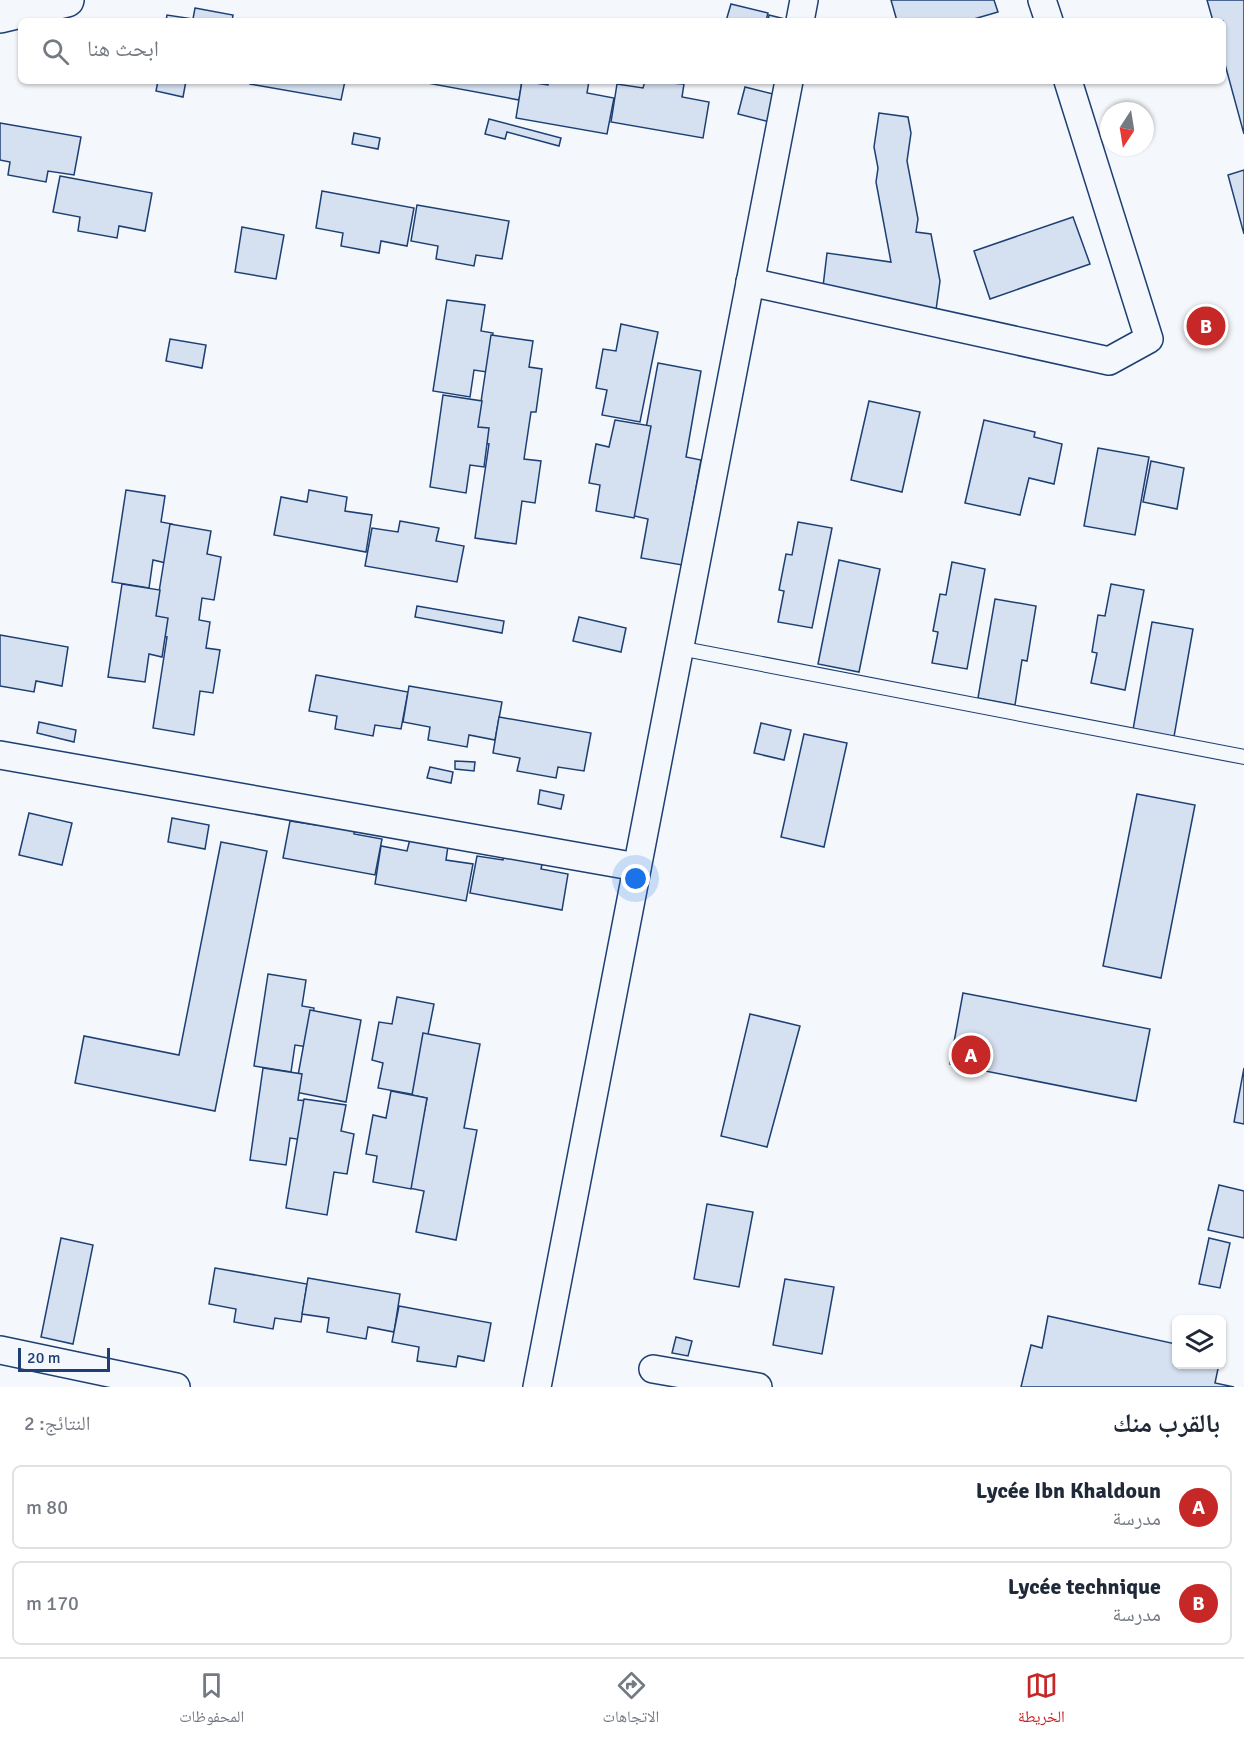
<!DOCTYPE html>
<html lang="ar">
<head>
<meta charset="utf-8">
<style>
	:root { --surface:#fff; --page:#f2f2f3; --text:#1f2937; --muted:#747a83; --line:#e0e1e3; --accent:#c62828 }
	body { margin:0; font-family:Signika,"Noto Naskh Arabic",sans-serif; background:var(--page); color:var(--text); direction:rtl }
	.controls { position:absolute; right:18px; bottom:18px; display:grid; overflow:hidden; border-radius:9px; box-shadow:0 2px 4px #0004 }
	.controls button { width:54px; height:54px; display:grid; place-items:center; padding:0; border:0; border-bottom:2px solid var(--line); background:var(--surface); color:var(--text); font:30px sans-serif }
	.compass { position:absolute; left:1100px; top:102px; width:54px; height:54px; border-radius:50%; background:var(--surface); box-shadow:0 2px 4px #0004; rotate:192deg }
	.scale { position:absolute; left:18px; bottom:15px; width:92px; box-sizing:border-box; padding-left:6px; border:3px solid #1d3f73; border-top:0; font-size:16px; line-height:21px; white-space:nowrap; color:#1d3f73; -webkit-text-stroke:4px #f4f7fb; paint-order:stroke }
	.you { position:absolute; left:636px; top:879px; width:21px; height:21px; margin:-15px; border:4px solid #fff; border-radius:50%; background:#1a73e8; box-shadow:0 0 0 9px #1a73e833 }
	.badge { display:grid; place-items:center; width:39px; height:39px; border-radius:50%; background:var(--accent); color:#fff; font-size:20px; font-weight:700 }
	.pin { position:absolute; translate:-50% -50%; border:3px solid #fff; box-shadow:0 2px 6px #0006 }
	.list { margin:0; padding:0; list-style:none }
	h2 { display:flex; justify-content:space-between; align-items:center; height:78px; margin:0; padding:0 24px; font-size:26px }
	h2 small { font-size:20px; font-weight:400; color:var(--muted) }
	.list li { display:grid; grid-template-columns:39px 1fr auto; gap:18px; align-items:center; box-sizing:border-box; height:84px; margin:0 12px 12px; padding:0 12px; border:2px solid var(--line); border-radius:9px }
	.list b { display:block; font-size:22px; white-space:nowrap }
	.list p { margin:0; font-size:20px; white-space:nowrap; color:var(--muted) }
	.list em { font-size:20px; font-style:normal; color:var(--muted) }
	.icon { flex:none; width:33px; height:33px; fill:none; stroke:currentColor; stroke-width:2; stroke-linecap:round; stroke-linejoin:round }
	.map { position:relative; flex:none; width:1244px; height:1387px; overflow:hidden; direction:ltr }
	.search { position:absolute; background:var(--surface); box-shadow:0 2px 4px #0004; left:18px; right:18px; top:18px; height:66px; display:flex; align-items:center; gap:15px; box-sizing:border-box; padding:0 21px; border-radius:9px; color:var(--muted); font-size:22px }
	.sheet { height:270px; background:var(--surface) }
	nav { display:flex; justify-content:space-around; align-items:center; box-sizing:border-box; height:84px; border-top:2px solid var(--line); background:var(--surface); font-size:16px; color:var(--muted) }
	nav a { display:grid; justify-items:center; gap:3px }
	nav .on { color:var(--accent) }
	.map>svg:first-child { display:block }
	.building { fill:#d5e0f0; stroke:#1d3f73; stroke-width:1.5 }
	.lines { fill:none; stroke-linecap:round; stroke-linejoin:round }
	.lane-casing { stroke:#1d3f73; stroke-width:16 }
	.street-casing { stroke:#1d3f73; stroke-width:30 }
	.primary-casing { stroke:#1d3f73; stroke-width:36 }
	.lane { stroke:#f4f7fb; stroke-width:14 }
	.street { stroke:#f4f7fb; stroke-width:27 }
	.primary { stroke:#f4f7fb; stroke-width:33 }
</style>
</head>
<body>
<div class="map">
<svg width="1244" height="1387" viewBox="0 0 1244 1387">
	<rect width="100%" height="100%" fill="#f4f7fb"/>
	<g class="building">
		<path d="M891,0h103l4,12 -31,9h-70z"/>
		<path d="M1207,0h37v134l-21,-77v-36h-10z"/>
		<path d="M731,4l37,9 -2,8h-40z"/>
		<path d="M195,8l38,7 -1,6h-66l1,-6 26,4z"/>
		<path d="M769,15l24,6h-25z"/>
		<path d="M158,81h28l-3,16 -27,-6z"/>
		<path d="M250,81h95l-4,19 -91,-16z"/>
		<path d="M427,81h95l-3,19 -92,-17z"/>
		<path d="M522,81l26,4 1,-4h40l-2,12 27,5 -7,36 -91,-16z"/>
		<path d="M645,81l39,3 -2,13 27,5 -6,36 -92,-16 6,-38 26,4z"/>
		<path d="M745,87l40,10 -7,27 -40,-10z"/>
		<path d="M879,113l29,4 3,16 -4,28 11,58 -2,13 15,2 9,47 -4,29 -114,-15 5,-42 64,9 -15,-80 2,-14 -4,-21z"/>
		<path d="M489,119l72,19 -2,8 -52,-14 -2,7 -20,-5z"/>
		<path d="M0,123l81,14 -7,38 -26,-4 -2,11 -38,-7 2,-13 -10,-2z"/>
		<path d="M354,133l26,5 -2,11 -26,-5z"/>
		<path d="M1244,170v64l-16,-59z"/>
		<path d="M60,176l92,17 -7,38 -26,-5 -2,12 -39,-7 2,-14 -27,-5z"/>
		<path d="M322,191l92,17 -7,38 -26,-5 -2,12 -38,-7 2,-13 -27,-5z"/>
		<path d="M417,205l92,16 -7,38 -26,-4 -2,11 -38,-7 2,-13 -27,-5z"/>
		<path d="M1073,217l17,47 -100,35 -16,-48z"/>
		<path d="M242,227l42,8 -8,44 -41,-7z"/>
		<path d="M447,300l38,5 -4,26 12,2 -6,39 -13,-2 -4,27 -37,-6z"/>
		<path d="M621,324l37,8 -18,90 -38,-7 5,-25 -11,-2 7,-39 13,2z"/>
		<path d="M491,335l42,6 -4,26 13,2 -6,43h-5l-7,47 17,2 -6,42 -13,-2 -6,43 -41,-6 14,-94 -14,-2z"/>
		<path d="M170,339l36,6 -4,23 -36,-7z"/>
		<path d="M658,363l43,8 -15,86 15,3 -19,105 -41,-7 7,-39 -18,-4z"/>
		<path d="M443,395l39,6 -4,26 11,1 -5,39 -14,-2 -4,28 -36,-6z"/>
		<path d="M869,401l51,11 -18,80 -51,-12z"/>
		<path d="M615,420l36,6 -17,92 -38,-7 4,-26 -11,-2 7,-39 13,3z"/>
		<path d="M984,420l51,12 -1,5 28,7 -8,40 -25,-6 -9,37 -55,-12z"/>
		<path d="M1098,448l51,9 -14,78 -51,-9z"/>
		<path d="M1151,461l33,7 -7,41 -34,-7z"/>
		<path d="M126,490l39,6 -4,26 11,2 -6,39 -13,-3 -4,28 -37,-6z"/>
		<path d="M309,490l38,7 -2,14 27,4 -6,37 -92,-17 7,-38 26,5z"/>
		<path d="M400,521l39,7 -3,13 28,5 -7,36 -92,-16 7,-38 26,4z"/>
		<path d="M798,522l34,6 -20,100 -34,-6 6,-31 -5,-1 7,-36 6,1z"/>
		<path d="M170,524l41,7 -4,23 14,3 -7,43 -12,-2 -3,22 11,2 -4,26 14,2 -7,43 -13,-2 -6,44 -41,-7 14,-91 -15,-2z"/>
		<path d="M839,560l41,9 -21,103 -41,-8z"/>
		<path d="M952,562l33,7 -18,100 -35,-6 6,-31 -5,-1 7,-37 6,1z"/>
		<path d="M122,584l38,6 -4,26 12,2 -6,39 -13,-3 -4,28 -37,-5z"/>
		<path d="M1111,584l33,6 -19,100 -34,-7 6,-30 -5,-1 6,-37 7,1z"/>
		<path d="M995,599l41,7 -9,55 -5,-1 -7,45 -37,-7z"/>
		<path d="M417,606l87,15 -2,12 -87,-16z"/>
		<path d="M579,617l47,11 -5,24 -48,-11z"/>
		<path d="M1152,622l41,7 -21,119 -41,-7z"/>
		<path d="M0,635l68,12 -6,39 -26,-5 -2,11 -34,-6z"/>
		<path d="M316,675l92,17 -7,37 -26,-4 -2,11 -38,-7 2,-13 -28,-5z"/>
		<path d="M409,686l93,16 -7,38 -26,-5 -2,12 -39,-7 2,-13 -27,-5z"/>
		<path d="M499,717l92,16 -7,38 -26,-4 -2,11 -39,-7 3,-13 -27,-5z"/>
		<path d="M39,722l37,8 -2,12 -37,-9z"/>
		<path d="M761,723l30,7 -7,30 -30,-7z"/>
		<path d="M804,734l43,9 -23,104 -43,-10z"/>
		<path d="M455,761l20,1 -1,9 -19,-2z"/>
		<path d="M430,767l23,5 -2,11 -24,-5z"/>
		<path d="M540,790l24,5 -3,14 -23,-5z"/>
		<path d="M1137,794l58,11 -34,173 -58,-12z"/>
		<path d="M29,813l43,10 -10,42 -43,-10z"/>
		<path d="M318,814l38,7 -2,13 28,5 -7,36 -92,-17 7,-37 26,4z"/>
		<path d="M172,818l37,7 -4,24 -37,-7z"/>
		<path d="M410,839l38,7 -2,14 27,4 -7,37 -91,-17 6,-38 26,5z"/>
		<path d="M221,842l46,9 -52,260 -140,-28 9,-47 95,19z"/>
		<path d="M505,849l39,7 -3,13 27,5 -6,36 -92,-17 7,-37 26,4z"/>
		<path d="M268,974l38,6 -4,26 12,2 -6,39 -13,-2 -4,27 -37,-6z"/>
		<path d="M963,993l187,36 -14,72 -186,-37z"/>
		<path d="M397,997l37,7 -18,91 -38,-7 5,-25 -11,-3 7,-38 13,2z"/>
		<path d="M310,1010l51,10 -15,82 -51,-10z"/>
		<path d="M750,1014l50,12 -33,121 -46,-11z"/>
		<path d="M423,1033l57,11 -16,84 13,2 -21,110 -40,-8 8,-41 -15,-3 18,-90 -15,-3z"/>
		<path d="M263,1068l39,6 -4,26 11,1 -5,39 -14,-2 -4,27 -36,-5z"/>
		<path d="M1244,1068v56l-10,-2z"/>
		<path d="M391,1091l36,7 -16,91 -38,-7 4,-26 -11,-2 7,-39 13,3z"/>
		<path d="M304,1099l42,6 -5,26 13,3 -7,40 -13,-2 -7,43 -41,-7z"/>
		<path d="M1219,1185l25,6v47l-36,-8z"/>
		<path d="M707,1204l46,8 -14,75 -45,-8z"/>
		<path d="M61,1238l32,7 -20,99 -32,-7z"/>
		<path d="M1209,1238l21,5 -10,45 -21,-4z"/>
		<path d="M215,1268l92,16 -6,38 -26,-4 -2,11 -39,-7 2,-13 -27,-5z"/>
		<path d="M308,1278l92,16 -6,38 -26,-5 -2,12 -39,-7 2,-14 -27,-4z"/>
		<path d="M785,1279l49,8 -12,67 -49,-9z"/>
		<path d="M399,1306l92,17 -7,38 -26,-5 -2,11 -39,-6 2,-14 -27,-5z"/>
		<path d="M1048,1316l128,28v20h43l-4,19 19,4h-213l10,-42 11,3z"/>
		<path d="M676,1337l16,4 -4,15 -16,-3z"/>
	</g>
	<g class="lines">
		<defs>
			<path id="lane" d="M679,648l565,109"/>
			<g id="street">
				<path d="M1042,0l7,21"/>
				<path d="M800,21l4,-21"/>
				<path d="M750,282l359,79 40,-22 -81,-258"/>
				<path d="M0,755l637,112"/>
				<path d="M0,1350l176,37"/>
				<path d="M653,1369l105,18"/>
				<path d="M537,1387l252,-1306"/>
			</g>
			<path id="primary" d="M0,16l67,-16"/>
		</defs>
		<use href="#lane" class="lane-casing"/>
		<use href="#street" class="street-casing"/>
		<use href="#primary" class="primary-casing"/>
		<use href="#lane" class="lane"/>
		<use href="#street" class="street"/>
		<use href="#primary" class="primary"/>
	</g>
</svg>
<div class="controls">
<button><svg class="icon" aria-label="layers" viewBox="0 0 24 24"><path d="M12 4l9 5-9 5-9-5zM3 14l9 5 9-5"/></svg></button>
</div>
<svg class="compass" viewBox="-18 -18 36 36"><path d="M0-13l5 13h-10z" fill="#e53935"/><path d="M0 13l5-13h-10z" fill="#747a83"/></svg>
<div class="scale">20 m</div>
<div class="you"></div>
<div class="pin badge" style="left:971px;top:1055px">A</div>
<div class="pin badge" style="left:1206px;top:326px">B</div>
<div class="search"><svg class="icon" aria-label="search" viewBox="0 0 24 24"><circle cx="10" cy="10" r="6"/><path d="M15 15l6 6"/></svg>ابحث هنا</div>
</div>
<section class="sheet">
<h2>بالقرب منك<small>النتائج: 2</small></h2>
<ul class="list">
<li><span class="badge">A</span><div><b>Lycée Ibn Khaldoun</b><p>مدرسة</p></div><em>80 m</em></li>
<li><span class="badge">B</span><div><b>Lycée technique</b><p>مدرسة</p></div><em>170 m</em></li>
</ul>
</section>
<nav>
<a class="on"><svg class="icon" aria-label="map" viewBox="0 0 24 24"><path d="M3 6l6-2 6 2 6-2v14l-6 2-6-2-6 2zM9 4v14M15 6v14"/></svg>الخريطة</a>
<a><svg class="icon" aria-label="directions" viewBox="0 0 24 24"><path d="M12 3l9 9-9 9-9-9zM9 14v-3h6M13 9l2 2-2 2"/></svg>الاتجاهات</a>
<a><svg class="icon" aria-label="saved" viewBox="0 0 24 24"><path d="M7 4h10v16l-5-4-5 4z"/></svg>المحفوظات</a>
</nav>
</body>
</html>
